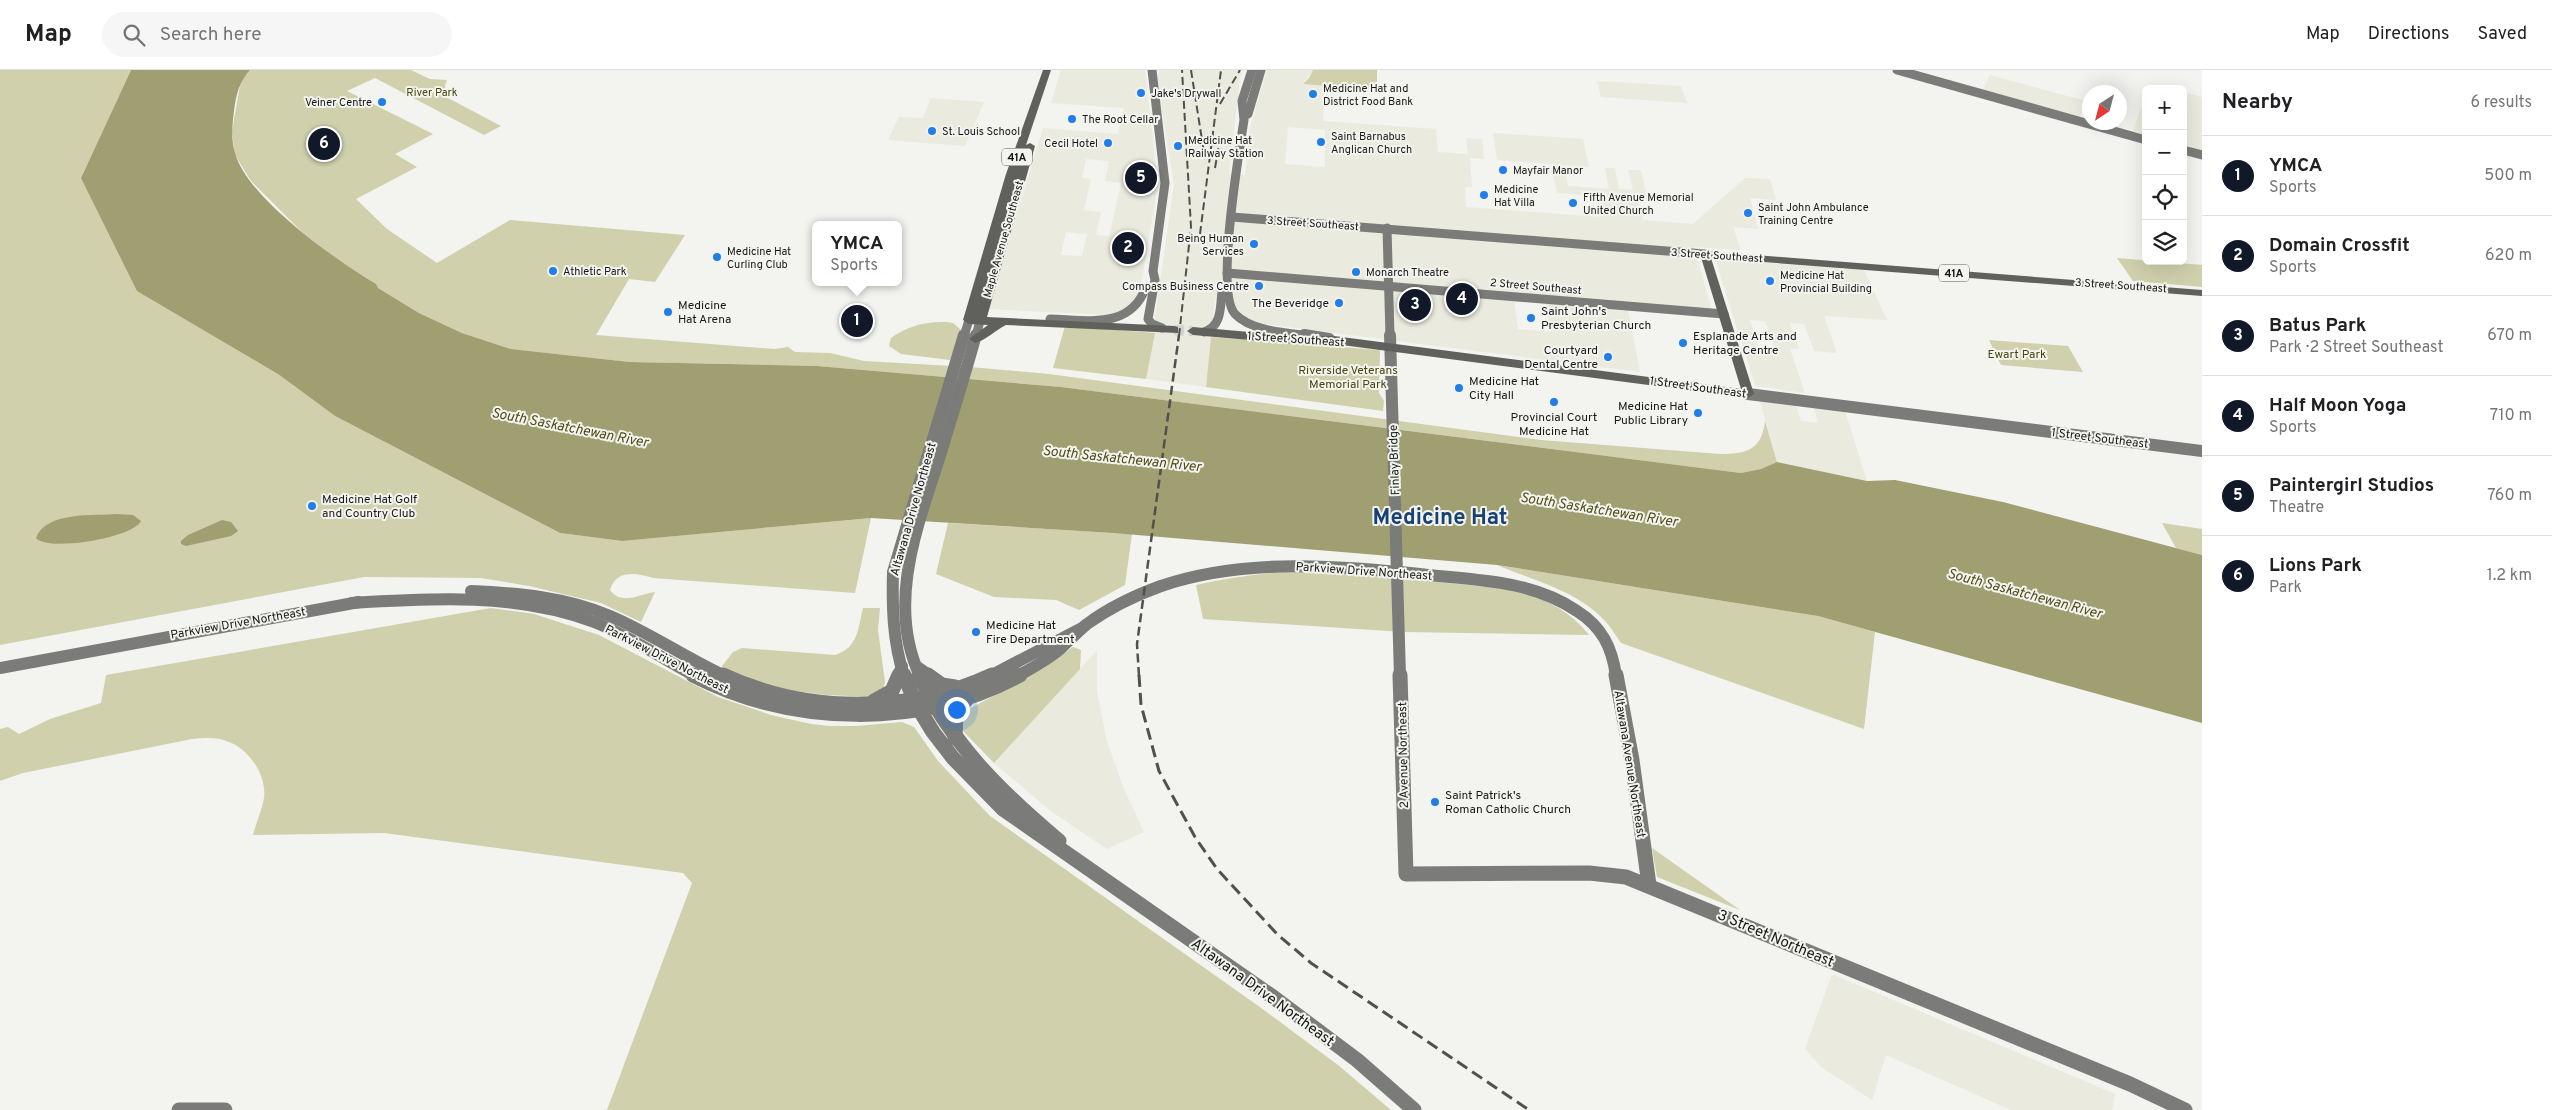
<!DOCTYPE html>
<html lang="en">
<head>
<meta charset="utf-8">
<style>
	:root { --surface:#fff; --page:#f6f6f6; --text:#202124; --muted:#757577; --line:#e0e0e0; --accent:#111827 }
	body { margin:0; font-family:Overpass,sans-serif; background:var(--page); color:var(--text) }
	.controls { position:absolute; right:15px; top:15px; display:grid; overflow:hidden; border-radius:8px; box-shadow:0 5px 20px #0002 }
	.controls button { width:45px; height:45px; display:grid; place-items:center; padding:0; border:0; border-bottom:1px solid var(--line); background:var(--surface); color:var(--text); font:25px sans-serif }
	.compass { position:absolute; left:2082px; top:15px; width:45px; height:45px; border-radius:50%; background:var(--surface); box-shadow:0 5px 20px #0002; rotate:216deg }
	.you { position:absolute; left:956px; top:639px; width:18px; height:18px; margin:-12px; border:4px solid #fff; border-radius:50%; background:#1a73e8; box-shadow:0 0 0 8px #1a73e833 }
	.badge { display:grid; place-items:center; width:32px; height:32px; border-radius:50%; background:var(--accent); color:#fff; font-size:16px; font-weight:700 }
	.pin { position:absolute; translate:-50% -50%; border:2px solid #fff; box-shadow:0 1px 5px #0006 }
	.popup { position:absolute; left:812px; top:151px; width:90px; height:65px; box-sizing:border-box; display:grid; place-content:center; border-radius:8px; background:var(--surface); filter:drop-shadow(0 1px 4px #0005); font-size:16px; white-space:nowrap; color:var(--muted) }
	.popup b { font-size:19px; color:var(--text) }
	.popup::after { content:''; position:absolute; left:50%; top:100%; margin-left:-10px; border:10px solid transparent; border-top-color:var(--surface) }
	.list { margin:0; padding:0; list-style:none }
	h2 { display:flex; justify-content:space-between; align-items:center; height:65px; margin:0; padding:0 20px; font-size:21px }
	h2 small { font-size:16px; font-weight:400; color:var(--muted) }
	.list li { display:grid; grid-template-columns:32px 1fr auto; gap:15px; align-items:center; box-sizing:border-box; height:80px; padding:0 20px; border-top:1px solid var(--line) }
	.list b { display:block; font-size:19px; white-space:nowrap }
	.list p { margin:0; font-size:16px; white-space:nowrap; color:var(--muted) }
	.list em { font-size:16px; font-style:normal; color:var(--muted) }
	.icon { flex:none; width:28px; height:28px; fill:none; stroke:currentColor; stroke-width:2; stroke-linecap:round; stroke-linejoin:round }
	.map { position:relative; flex:none; width:2202px; height:1040px; overflow:hidden }
	header { display:flex; align-items:center; gap:30px; box-sizing:border-box; height:70px; padding:0 25px; background:var(--surface); border-bottom:1px solid var(--line) }
	header strong { font-size:24px }
	nav { display:flex; gap:28px; margin-inline-start:auto; font-size:18px }
	.search { width:350px; height:45px; background:var(--page); display:flex; align-items:center; gap:12px; box-sizing:border-box; padding:0 18px; border-radius:28px; color:var(--muted); font-size:19px }
	main { display:flex }
	aside { flex:1; background:var(--surface) }
	.map>svg:first-child { display:block }
	.built { fill:#eaeade; fill-rule:evenodd }
	.green { fill:#d0d0ad }
	.water { fill:#9f9f71 }
	.lines { fill:none; stroke-linecap:round; stroke-linejoin:round }
	.primary-tunnel { stroke:#d2d2ce; stroke-width:10; stroke-dasharray:10 5; stroke-linecap:butt }
	.secondary-far2 { stroke:#7b7b79; stroke-width:9 }
	.secondary-far1 { stroke:#7b7b79; stroke-width:12 }
	.secondary { stroke:#7b7b79; stroke-width:15 }
	.primary { fill:#60605d; fill-rule:evenodd }
	.rail-far2 { stroke:#50504e; stroke-width:2; stroke-dasharray:8 4; stroke-linecap:butt }
	.rail-far1 { stroke:#50504e; stroke-width:2.5; stroke-dasharray:9 4.5; stroke-linecap:butt }
	.rail { stroke:#50504e; stroke-width:3; stroke-dasharray:12 6; stroke-linecap:butt }
	.poi-dot { fill:#217de7; stroke:#f3f3ef; stroke-width:2 }
	.labels { text-anchor:middle; stroke-width:4; stroke-linejoin:round; paint-order:stroke }
	.far-poi-label { font-size:11px; fill:#171716; stroke:#f3f3ef; text-anchor:start }
	.far-park-label { font-size:11px; fill:#48460c; stroke:#f3f3ef }
	.shield { fill:#f3f3ef; stroke:#595957; stroke-width:1 }
	.shield-label { font-size:11px; font-weight:bold; fill:#171716 }
	.far-street-label { font-size:11px; fill:#171716; stroke:#f3f3ef }
	.poi-label { font-size:12px; fill:#171716; stroke:#f3f3ef; text-anchor:start }
	.street-label { font-size:12px; fill:#171716; stroke:#f3f3ef }
	.park-label { font-size:12px; fill:#48460c; stroke:#f3f3ef }
	.water-label { font-size:14px; font-style:italic; fill:#4e4c14; stroke:#f3f3ef }
	.near-street-label { font-size:15px; fill:#171716; stroke:#f3f3ef }
	.town-label { font-size:22px; font-weight:bold; fill:#174175; stroke:#f3f3ef }
</style>
</head>
<body>
<header>
<strong>Map</strong>
<div class="search"><svg class="icon" aria-label="search" viewBox="0 0 24 24"><circle cx="10" cy="10" r="6"/><path d="M15 15l6 6"/></svg>Search here</div>
<nav><a>Map</a><a>Directions</a><a>Saved</a></nav>
</header>
<main>
<div class="map">
<svg width="2202" height="1040" viewBox="0 0 2202 1040">
	<rect width="100%" height="100%" fill="#f3f3ef"/>
	<g class="built">
		<path d="M1061,0h84l13,115 -19,111 -6,11 -25,8 -120,-6 55,-181 75,6 6,-26 -73,-5zM1086,89l23,2 -4,20 16,2 -12,53 -13,-1 5,-23 -17,-2 7,-31 -9,-1zM1066,162l21,2 -5,22 -21,-1z"/>
		<path d="M1159,0h84l-3,9 -11,95 16,1 5,-48 17,-57h46l-10,14 21,2 -1,35 113,8 2,23 30,2 -2,-16 16,1 2,20 -14,-1 2,29h-7l1,20 135,10 -4,-21 -40,-3 -6,-29 -54,-4 -4,-27 90,6 6,28 -25,-2 4,21 41,3 -4,-21h10l4,21 14,1 -5,-20h13l7,30h-10l5,20 50,4 52,-46 25,1 6,21 -26,-2 8,31 -25,-2 8,23 -47,-3 20,71 -86,-8 12,62 -376,-48 -17,-5 -11,-10 -3,-8 -18,-1 -9,87 -60,-8 28,-194 -16,-101zM1288,57l37,3v37l-40,-3zM1514,231l32,3 5,28 -33,-3z"/>
		<path d="M1990,5l96,26 -6,16 -97,-27z"/>
		<path d="M1597,11l84,5 6,17 -86,-6z"/>
		<path d="M2183,22l19,5v54l-19,-5z"/>
		<path d="M2146,25v41l-13,-6z"/>
		<path d="M931,28l53,4 -19,44 -77,-6 11,-23 24,1z"/>
		<path d="M1715,189l149,11 23,50 -63,-4 13,37 -23,-2 -10,-27 -14,-1 9,26h-9l15,44 -50,-7zM1750,250l15,1 9,26 -16,-1z"/>
		<path d="M1760,331l36,4 5,16 17,2 -4,-16 31,4 22,70 -90,-19z"/>
		<path d="M1097,580v42l10,49 16,46 21,45 -37,17 -55,-37 -58,-49z"/>
		<path d="M1832,904l283,120 -3,16h-101l-125,-55 -14,45 -51,-33 -16,-18z"/>
	</g>
	<g class="green">
		<path d="M0,0h131l-50,108 197,196 57,42 225,117 62,8 249,-23 -16,75 -202,-15c-16,-5 -37,-9 -43,12 12,16 29,4 45,2l-14,30 -40,-19 -72,-17 -48,-8 -117,-1 -364,68z"/>
		<path d="M250,0h161l19,9 17,1 -2,5 1,12 55,29 -17,9 -109,-57 -28,13 86,43 -38,20 22,13 -61,32 31,30 50,34 73,-43 175,15 -30,47 -26,-3 -33,56 179,14 13,-2 7,5 35,1 34,8 106,6 79,7 492,66 179,14c26,0 42,-4 45,-33l12,41 -16,7 -20,4 -680,-86 -244,-21 -187,-4 -119,-13 -49,-16 -43,-20 -41,-25 -44,-30 -33,-27 -50,-50 -16,-26 -3,-24 9,-51z"/>
		<path d="M1313,0h64v20l-74,-6 6,-6z"/>
		<path d="M2117,188l85,7v22l-69,-6z"/>
		<path d="M1401,223l27,2 1,22 -28,-2z"/>
		<path d="M947,252l6,1 7,6v7l-10,24 -49,-6 -12,-8 2,-8c16,-12 35,-17 56,-16z"/>
		<path d="M1065,256l90,7 -9,46 -93,-11z"/>
		<path d="M1211,267l169,13 -1,43 5,8 -1,10 -177,-24z"/>
		<path d="M1989,270l79,6 15,26 -82,-7z"/>
		<path d="M948,453l184,11 -7,51 -46,25 -23,-10 -62,-3 -58,-23z"/>
		<path d="M2162,453l40,6v26l-26,-7z"/>
		<path d="M1497,495l321,51 57,16 -11,97 -243,-86c-5,-7 -10,-16 -16,-22 -27,-30 -73,-41 -108,-56z"/>
		<path d="M1319,500l198,20c28,9 53,21 72,45l-185,-3 -201,-13 -7,-34c41,-9 81,-14 123,-15z"/>
		<path d="M491,538l43,6 65,21 119,62 53,18 40,9 19,2h26l46,-4 12,5 24,34 52,55 274,194 74,55 53,45h-784l85,-227 -9,-10 -299,-40 -131,2c3,-12 9,-25 11,-37 3,-23 -16,-51 -38,-57 -11,-4 -23,-3 -34,-2l-169,34 -23,8v-52l8,-2 11,7 31,-15 51,-16 5,-28z"/>
		<path d="M863,538h17l-2,22 7,52 -2,7 -11,8 -46,-2 -53,-7 -49,-18 -2,-4 11,-14 9,-4 93,7c23,-7 23,-26 28,-47z"/>
		<path d="M1073,577l8,3 -1,19 -86,94 -34,-35 1,-6 8,-13 56,-30z"/>
		<path d="M1652,778l88,62 -83,-33z"/>
	</g>
	<g class="water">
		<path d="M131,0h119c-11,12 -14,25 -16,41 -2,15 -3,28 1,42 12,45 102,108 141,131l2,4 41,25 43,20 49,16 119,13 187,4 244,21 680,86 20,-4 16,-7 90,19 28,-1 108,22 199,53v168l-384,-107 -321,-51 -384,-32 -242,-15 -249,23 -62,-8 -225,-117 -57,-42 -141,-83 -56,-113z"/>
		<path d="M117,444l16,1 8,6c-8,17 -94,31 -105,17 10,-27 58,-22 81,-24z"/>
		<path d="M222,450l9,2 7,9 -7,5 -45,10 -5,-2v-3l7,-6z"/>
	</g>
	<g class="lines">
		<path class="primary-tunnel" d="M1174,260l19,1"/>
		<g class="secondary-far2">
			<path d="M1152,0l13,113 -12,88 2,9 -7,39 4,5 10,4"/>
			<path d="M1252,0l-10,31 2,19c-5,33 -29,173 -9,194 17,18 54,19 77,22"/>
			<path d="M1897,0l249,70"/>
			<path d="M1248,44l13,-44"/>
			<path d="M2183,80l19,5"/>
			<path d="M1232,147l473,37"/>
			<path d="M1387,158l3,108"/>
			<path d="M1227,203l497,41"/>
			<path d="M1050,249c38,1 80,11 96,-32"/>
			<path d="M1204,262c18,-6 16,-24 18,-40"/>
			<path d="M964,266l5,-16"/>
			<path d="M976,266l4,-15"/>
		</g>
		<g class="secondary-far1">
			<path d="M1304,265l25,4"/>
			<path d="M1390,265l10,341"/>
			<path d="M1748,324l454,57"/>
			<path d="M471,521c47,2 95,6 139,25 40,17 76,42 115,60"/>
			<path d="M352,533c81,-5 165,-10 242,19 36,14 67,36 101,54"/>
			<path d="M0,598l359,-66"/>
			<path d="M919,598l11,8"/>
			<path d="M898,606l4,-10"/>
			<path d="M904,606c-11,-34 -12,-68 -11,-104l71,-237"/>
			<path d="M920,606c-33,-70 -4,-146 18,-214 13,-42 26,-84 38,-127"/>
			<path d="M990,606l90,-47"/>
			<path d="M1018,606c14,-8 29,-16 41,-26 10,-9 18,-18 28,-26 22,-16 49,-29 74,-38 86,-29 179,-20 267,-11 51,5 105,6 149,36 25,16 35,36 39,65"/>
		</g>
		<g class="secondary">
			<path d="M693,605c100,51 228,54 327,0"/>
			<path d="M723,605c84,39 185,39 269,0"/>
			<path d="M904,605l12,29 17,28 20,26 50,51 270,188 84,63 57,50"/>
			<path d="M919,605c33,70 82,117 140,166"/>
			<path d="M928,605l14,10 13,2"/>
			<path d="M1400,605l6,199 183,-1 37,4 504,207 55,26"/>
			<path d="M1616,605l16,85 17,125"/>
			<path d="M874,631l18,-10 7,-16"/>
			<path d="M955,668l1,-25 10,-13"/>
			<path d="M179,1040h46"/>
		</g>
		<g class="primary">
			<path d="M1043,0h8l-25,75 4,-2 5,3 -48,171 187,9 4,1v6l-172,-8c-10,5 -20,15 -31,18l-6,-4 19,-14 -19,-1 -6,-4 43,-146z"/>
			<path d="M1705,181l497,39v6l-491,-38 43,136 -6,4 -414,-54h-38l-103,-9 -6,-4 6,-4 103,9h38l407,53 -41,-135z"/>
		</g>
		<g class="rail-far2">
			<path d="M1191,0l14,89"/>
			<path d="M1220,34l20,-34"/>
			<path d="M1215,98l4,-23"/>
			<path d="M1200,164l21,-164"/>
			<path d="M1179,266l12,-109 -9,-157"/>
		</g>
		<path class="rail-far1" d="M1139,606l-2,-32 42,-309"/>
		<path class="rail" d="M1139,605l2,30 18,66 36,66 22,32 60,65 34,29 218,147"/>
	</g>
	<g class="poi-dot">
		<circle cx="1141" cy="23" r="5"/>
		<circle cx="1313" cy="24" r="5"/>
		<circle cx="382" cy="32" r="5"/>
		<circle cx="1072" cy="49" r="5"/>
		<circle cx="932" cy="61" r="5"/>
		<circle cx="1321" cy="72" r="5"/>
		<circle cx="1108" cy="73" r="5"/>
		<circle cx="1178" cy="76" r="5"/>
		<circle cx="1503" cy="100" r="5"/>
		<circle cx="1484" cy="125" r="5"/>
		<circle cx="1573" cy="133" r="5"/>
		<circle cx="1748" cy="143" r="5"/>
		<circle cx="1254" cy="174" r="5"/>
		<circle cx="717" cy="187" r="5"/>
		<circle cx="553" cy="201" r="5"/>
		<circle cx="1356" cy="202" r="5"/>
		<circle cx="1770" cy="211" r="5"/>
		<circle cx="1259" cy="216" r="5"/>
		<circle cx="1339" cy="233" r="5"/>
		<circle cx="668" cy="242" r="5"/>
		<circle cx="1531" cy="248" r="5"/>
		<circle cx="1683" cy="273" r="5"/>
		<circle cx="1608" cy="287" r="5"/>
		<circle cx="1459" cy="318" r="5"/>
		<circle cx="1554" cy="332" r="5"/>
		<circle cx="1698" cy="343" r="5"/>
		<circle cx="312" cy="436" r="5"/>
		<circle cx="976" cy="562" r="5"/>
		<circle cx="1435" cy="732" r="5"/>
	</g>
	<g class="labels">
		<g class="far-poi-label">
			<text x="1323" y="22">Medicine Hat and<tspan x="1323" dy="13">District Food Bank</tspan></text>
			<text x="1151" y="27">Jake's Drywall</text>
			<text x="372" y="36" text-anchor="end">Veiner Centre</text>
			<text x="1082" y="53">The Root Cellar</text>
			<text x="942" y="65">St. Louis School</text>
			<text x="1331" y="70">Saint Barnabus<tspan x="1331" dy="13">Anglican Church</tspan></text>
			<text x="1188" y="74">Medicine Hat<tspan x="1188" dy="13">Railway Station</tspan></text>
			<text x="1098" y="77" text-anchor="end">Cecil Hotel</text>
			<text x="1513" y="104">Mayfair Manor</text>
			<text x="1494" y="123">Medicine<tspan x="1494" dy="13">Hat Villa</tspan></text>
			<text x="1583" y="131">Fifth Avenue Memorial<tspan x="1583" dy="13">United Church</tspan></text>
			<text x="1758" y="141">Saint John Ambulance<tspan x="1758" dy="13">Training Centre</tspan></text>
			<text x="1244" y="172" text-anchor="end">Being Human<tspan x="1244" dy="13">Services</tspan></text>
			<text x="727" y="185">Medicine Hat<tspan x="727" dy="13">Curling Club</tspan></text>
			<text x="563" y="205">Athletic Park</text>
			<text x="1366" y="206">Monarch Theatre</text>
			<text x="1780" y="209">Medicine Hat<tspan x="1780" dy="13">Provincial Building</tspan></text>
			<text x="1249" y="220" text-anchor="end">Compass Business Centre</text>
		</g>
		<g class="far-park-label">
			<text x="432" y="26">River Park</text>
		</g>
		<g class="shield">
			<rect x="1002" y="78.5" width="30" height="17" rx="4"/>
			<rect x="1939" y="194.5" width="30" height="17" rx="4"/>
		</g>
		<g class="shield-label">
			<text x="1017" y="91">41A</text>
			<text x="1954" y="207">41A</text>
		</g>
		<g class="far-street-label">
			<text transform="translate(1313 153) rotate(4)" y="4">3 Street Southeast</text>
			<text transform="translate(1003 169) rotate(-74)" y="4">Maple Avenue Southeast</text>
			<text transform="translate(1717 185) rotate(4)" y="4">3 Street Southeast</text>
			<text transform="translate(2121 215) rotate(4)" y="4">3 Street Southeast</text>
			<text transform="translate(1536 216) rotate(5)" y="4">2 Street Southeast</text>
		</g>
		<g class="poi-label">
			<text x="1329" y="237" text-anchor="end">The Beveridge</text>
			<text x="678" y="239">Medicine<tspan x="678" dy="14">Hat Arena</tspan></text>
			<text x="1541" y="245">Saint John's<tspan x="1541" dy="14">Presbyterian Church</tspan></text>
			<text x="1693" y="270">Esplanade Arts and<tspan x="1693" dy="14">Heritage Centre</tspan></text>
			<text x="1598" y="284" text-anchor="end">Courtyard<tspan x="1598" dy="14">Dental Centre</tspan></text>
			<text x="1469" y="315">Medicine Hat<tspan x="1469" dy="14">City Hall</tspan></text>
			<text x="1688" y="340" text-anchor="end">Medicine Hat<tspan x="1688" dy="14">Public Library</tspan></text>
			<text x="1554" y="351" text-anchor="middle">Provincial Court<tspan x="1554" dy="14">Medicine Hat</tspan></text>
			<text x="322" y="433">Medicine Hat Golf<tspan x="322" dy="14">and Country Club</tspan></text>
			<text x="986" y="559">Medicine Hat<tspan x="986" dy="14">Fire Department</tspan></text>
			<text x="1445" y="729">Saint Patrick's<tspan x="1445" dy="14">Roman Catholic Church</tspan></text>
		</g>
		<g class="street-label">
			<text transform="translate(1296 269) rotate(4)" y="4">1 Street Southeast</text>
			<text transform="translate(1698 317) rotate(8)" y="4">1 Street Southeast</text>
			<text transform="translate(2100 368) rotate(7)" y="4">1 Street Southeast</text>
			<text transform="translate(1394 390) rotate(-92)" y="4">Finlay Bridge</text>
			<text transform="translate(913 439) rotate(-74)" y="4">Altawana Drive Northeast</text>
			<text transform="translate(1364 501) rotate(4)" y="4">Parkview Drive Northeast</text>
			<text transform="translate(238 553) rotate(-10)" y="4">Parkview Drive Northeast</text>
			<text transform="translate(667 589) rotate(27)" y="4">Parkview Drive Northeast</text>
			<text transform="translate(1403 685) rotate(-91)" y="4">2 Avenue Northeast</text>
			<text transform="translate(1630 694) rotate(81)" y="4">Altawana Avenue Northeast</text>
		</g>
		<g class="park-label">
			<text x="2017" y="288">Ewart Park</text>
			<text x="1348" y="304">Riverside Veterans<tspan x="1348" dy="14">Memorial Park</tspan></text>
		</g>
		<g class="water-label">
			<text transform="translate(570 357) rotate(11)" y="5">South Saskatchewan River</text>
			<text transform="translate(1122 388) rotate(6)" y="5">South Saskatchewan River</text>
			<text transform="translate(1599 439) rotate(9)" y="5">South Saskatchewan River</text>
			<text transform="translate(2025 523) rotate(15)" y="5">South Saskatchewan River</text>
		</g>
		<g class="near-street-label">
			<text transform="translate(1776 868) rotate(23)" y="5">3 Street Northeast</text>
			<text transform="translate(1263 922) rotate(36)" y="5">Altawana Drive Northeast</text>
		</g>
		<g class="town-label">
			<text x="1440" y="454">Medicine Hat</text>
		</g>
	</g>
</svg>
<div class="controls">
<button>+</button>
<button>−</button>
<button><svg class="icon" aria-label="locate" viewBox="0 0 24 24"><circle cx="12" cy="12" r="6"/><path d="M12 2v4M12 18v4M2 12h4M18 12h4"/></svg></button>
<button><svg class="icon" aria-label="layers" viewBox="0 0 24 24"><path d="M12 4l9 5-9 5-9-5zM3 14l9 5 9-5"/></svg></button>
</div>
<svg class="compass" viewBox="-18 -18 36 36"><path d="M0-13l5 13h-10z" fill="#e53935"/><path d="M0 13l5-13h-10z" fill="#757577"/></svg>
<div class="you"></div>
<div class="pin badge" style="left:857px;top:251px">1</div>
<div class="popup"><b>YMCA</b>Sports</div>
<div class="pin badge" style="left:1128px;top:178px">2</div>
<div class="pin badge" style="left:1415px;top:235px">3</div>
<div class="pin badge" style="left:1462px;top:229px">4</div>
<div class="pin badge" style="left:1141px;top:108px">5</div>
<div class="pin badge" style="left:324px;top:74px">6</div>
</div>
<aside>
<h2>Nearby<small>6 results</small></h2>
<ul class="list">
<li><span class="badge">1</span><div><b>YMCA</b><p>Sports</p></div><em>500 m</em></li>
<li><span class="badge">2</span><div><b>Domain Crossfit</b><p>Sports</p></div><em>620 m</em></li>
<li><span class="badge">3</span><div><b>Batus Park</b><p>Park · 2 Street Southeast</p></div><em>670 m</em></li>
<li><span class="badge">4</span><div><b>Half Moon Yoga</b><p>Sports</p></div><em>710 m</em></li>
<li><span class="badge">5</span><div><b>Paintergirl Studios</b><p>Theatre</p></div><em>760 m</em></li>
<li><span class="badge">6</span><div><b>Lions Park</b><p>Park</p></div><em>1.2 km</em></li>
</ul>
</aside>
</main>
</body>
</html>
